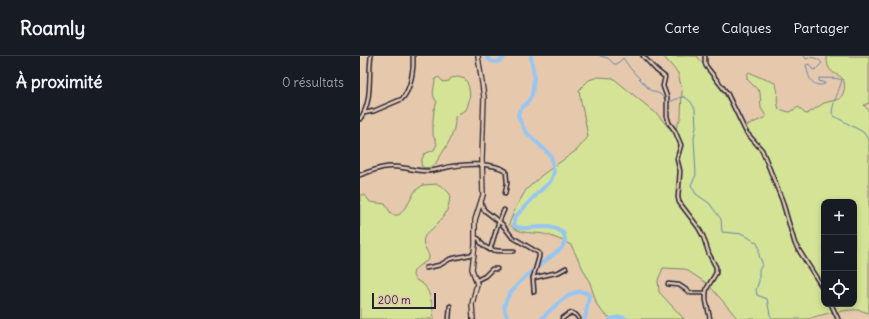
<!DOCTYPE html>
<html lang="fr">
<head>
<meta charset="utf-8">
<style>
	:root { --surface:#171b24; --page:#20242c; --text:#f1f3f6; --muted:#9ea1a6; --line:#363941 }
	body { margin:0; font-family:Delius,sans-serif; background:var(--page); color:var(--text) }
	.controls { position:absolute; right:12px; bottom:12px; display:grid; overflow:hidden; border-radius:8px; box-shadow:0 2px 6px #0003 }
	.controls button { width:36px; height:36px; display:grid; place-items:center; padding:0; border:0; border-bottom:1px solid var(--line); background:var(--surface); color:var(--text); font:20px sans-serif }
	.scale { position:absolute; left:12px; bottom:10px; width:64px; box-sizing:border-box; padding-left:4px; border:2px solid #22223b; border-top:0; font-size:11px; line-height:14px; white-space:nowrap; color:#22223b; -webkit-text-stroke:3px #e6c9ad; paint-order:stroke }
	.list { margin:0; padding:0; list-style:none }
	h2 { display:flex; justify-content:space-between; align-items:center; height:52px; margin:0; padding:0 16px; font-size:17px }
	h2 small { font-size:13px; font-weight:400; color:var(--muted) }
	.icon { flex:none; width:22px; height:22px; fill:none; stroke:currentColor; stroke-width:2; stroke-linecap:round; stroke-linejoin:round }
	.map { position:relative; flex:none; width:509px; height:263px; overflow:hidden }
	header { display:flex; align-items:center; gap:24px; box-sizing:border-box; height:56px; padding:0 20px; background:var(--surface); border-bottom:1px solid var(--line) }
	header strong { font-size:19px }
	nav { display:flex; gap:22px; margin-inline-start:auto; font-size:14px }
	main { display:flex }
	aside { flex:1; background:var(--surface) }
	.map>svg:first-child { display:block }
	.green { fill:#d4e396; stroke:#7b8268; fill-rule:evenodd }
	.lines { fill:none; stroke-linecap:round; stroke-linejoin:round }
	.stream { stroke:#6884a9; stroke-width:1 }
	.river { stroke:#97c5f2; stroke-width:4 }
	.minor-casing { stroke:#22223b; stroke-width:5.5 }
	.major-casing { stroke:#22223b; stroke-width:6 }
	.minor { stroke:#e6c9ad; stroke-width:2.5 }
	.major { stroke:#e6c9ad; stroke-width:3.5 }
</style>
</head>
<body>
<header>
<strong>Roamly</strong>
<nav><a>Carte</a><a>Calques</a><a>Partager</a></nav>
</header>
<main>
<aside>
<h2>À proximité<small>0 résultats</small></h2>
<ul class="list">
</ul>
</aside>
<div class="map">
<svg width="509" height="263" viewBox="0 0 509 263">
	<rect width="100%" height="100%" fill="#e6c9ad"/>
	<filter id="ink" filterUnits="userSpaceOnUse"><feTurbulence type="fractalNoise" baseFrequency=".025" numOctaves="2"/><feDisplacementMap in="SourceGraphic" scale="8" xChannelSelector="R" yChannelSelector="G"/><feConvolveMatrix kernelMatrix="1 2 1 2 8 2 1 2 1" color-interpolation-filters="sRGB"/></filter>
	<g filter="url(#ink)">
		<g class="green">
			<path d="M303,0h34l23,31 22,38 2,2 22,-10v-1l-5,-8 -1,-16 -13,-13v-5l2,-2 8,4 18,7c5,8 0,17 4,26l10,3 10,-5 5,6 3,1 17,-11 16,-4c4,-6 7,-15 2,-21 -4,-4 -10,-4 -13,-10 -2,-3 -2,-8 -2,-12h42v47l-5,2 5,6v202c-4,-1 -8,-3 -12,-3 -9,-1 -41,5 -48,9h-71l-30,-35 -23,-15 -22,-1 -5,12 1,12 25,27h-70l-9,-4 -8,-10 -7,-22 -19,-38c-7,-4 -15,-7 -23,-10 -14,-4 -28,1 -39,-11l7,-17 10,-17 16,-15 35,-25 11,-13c-2,-16 -7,-31 -9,-47l10,-10 9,-3 15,1 45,37 10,12 8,1 5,-11 1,-27 -4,-17zM464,146h30v102h-30z"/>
			<path d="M79,21l4,5 6,-1 2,-3 7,-1 7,2c6,9 6,20 1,31l-8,4 -3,3c1,15 -8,29 -16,41 -2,2 -3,6 -5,8 -4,2 -8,2 -12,1l-1,-5 3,-8 10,-4 3,-6 -4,-9v-15l1,-10 3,-8c-7,-8 -2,-14 -2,-23z"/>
			<path d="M78,128l6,4 6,6c-1,18 -6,23 -18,35 -3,3 -7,5 -8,9 -3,9 6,13 5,21 -4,4 -13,7 -15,12 -4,9 6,10 10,14 7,8 9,24 10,34h-74v-124h5l5,7 15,2 7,11h7l9,-11 7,-13 8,-6z"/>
		</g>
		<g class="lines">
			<g class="stream">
				<path d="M240,0l8,2 6,6h3l6,-6 7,10 20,22 10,4 5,5"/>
				<path d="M444,0l2,3c6,-3 12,-1 16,4l-7,7 -3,-1 -3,-5 -3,1c2,10 5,24 19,19v-1l-6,-2v-3c8,1 16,-1 23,2 -3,11 -9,22 -10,33l2,3 29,16 6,8"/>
				<path d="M308,45h4l9,-4h4l6,5 4,7 1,18 -2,11 2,37 -5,10 5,9 13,9 12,16 1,13 21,2 14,9 2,4v9l3,6v3l-3,5v11l-3,9 1,5 10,4 3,16 3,4"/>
			</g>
			<g class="river">
				<path d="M126,0c5,8 14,8 19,0"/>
				<path d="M148,263c-2,-5 -5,-9 -3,-15 4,-19 42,-44 57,-56l3,-7 -1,-7c-15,-15 -41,0 -50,-9v-4l1,-4 24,-25 11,-10 4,-9 -3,-17 -26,-25 -7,-15 1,-5 9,-9 4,-7 2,-19 -3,-20"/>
				<path d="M181,263c10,-9 35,-37 48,-24l-4,24"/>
				<path d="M250,263l12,-2 5,2"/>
			</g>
			<defs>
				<g id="minor">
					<path d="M283,0l13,14 9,7 -2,9 4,11v19l2,7 6,8 6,14 -4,14 3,12 -2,26 1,5 19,25 5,9 6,18 7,13v6l-9,15 -1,5v7l4,19"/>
					<path d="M345,0v7l1,3 21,27 19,39 16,18 20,50 13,44 29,46"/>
					<path d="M4,57l10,-2 28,-12c9,-10 12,-30 11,-43"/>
					<path d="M0,63c13,-17 8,-43 11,-63"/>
					<path d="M0,119c9,-3 17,-7 27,-8 13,-2 26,4 39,4 8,0 14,-2 22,-4 14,-3 46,-5 58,4l1,12 -2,11"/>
					<path d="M121,146l3,8 18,14 10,13 27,16v4l-6,21 1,14"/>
					<path d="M115,181l4,2c5,14 22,12 35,12"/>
					<path d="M130,194l8,-26 6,-14"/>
					<path d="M66,212l14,-3 10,-6 24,-5"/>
					<path d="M173,222l26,-6 7,-4"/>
					<path d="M117,224l8,-4 7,-7h5"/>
					<path d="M308,228l11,1 12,8h15"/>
					<path d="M471,248l7,15"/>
					<path d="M89,263l1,-13"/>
					<path d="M202,263l5,-4 5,-2 4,2 3,4"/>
				</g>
				<path id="major" d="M113,263l-1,-15 5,-20 -5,-15 3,-24v-25l8,-25 -1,-36 2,-62 -6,-41"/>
			</defs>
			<use href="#minor" class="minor-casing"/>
			<use href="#major" class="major-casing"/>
			<use href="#minor" class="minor"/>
			<use href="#major" class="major"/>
		</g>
	</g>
</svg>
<div class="controls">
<button>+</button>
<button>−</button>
<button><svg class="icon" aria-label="locate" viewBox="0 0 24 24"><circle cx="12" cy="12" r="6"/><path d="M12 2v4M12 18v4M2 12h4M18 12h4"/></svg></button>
</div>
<div class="scale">200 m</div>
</div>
</main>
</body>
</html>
